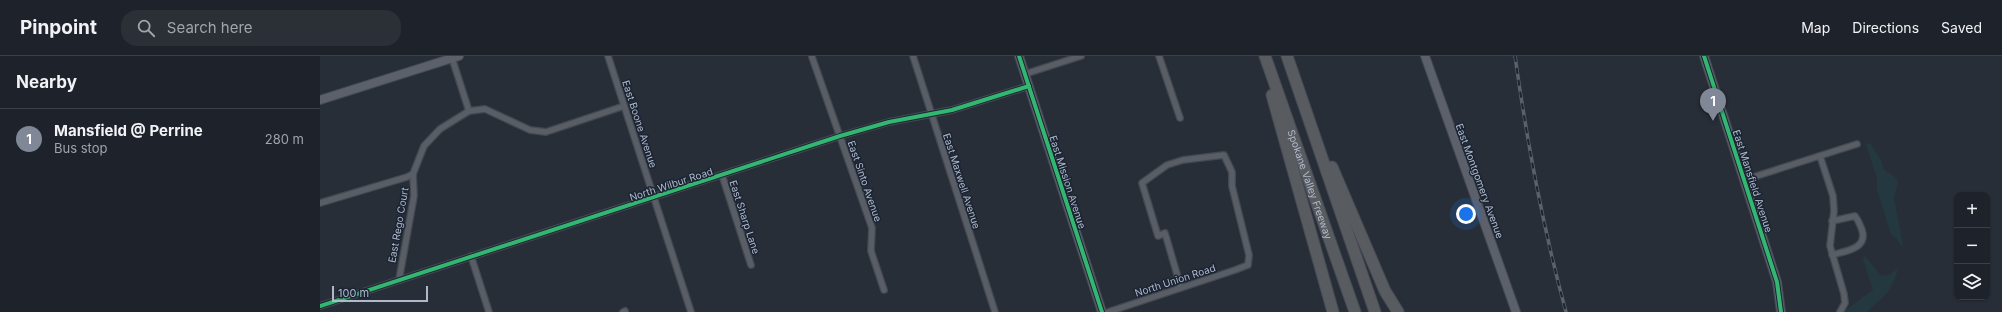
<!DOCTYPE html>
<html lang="en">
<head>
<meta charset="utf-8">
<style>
	:root { --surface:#1e222a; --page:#2b2f36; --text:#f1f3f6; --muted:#a1a4a8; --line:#3c3f47; --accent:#808897 }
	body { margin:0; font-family:Inter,sans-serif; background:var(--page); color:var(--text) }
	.controls { position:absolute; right:12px; bottom:12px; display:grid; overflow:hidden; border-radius:8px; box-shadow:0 1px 3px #0004 }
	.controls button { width:36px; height:36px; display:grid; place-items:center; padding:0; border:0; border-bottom:1px solid var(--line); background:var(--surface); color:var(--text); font:20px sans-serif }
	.scale { position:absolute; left:12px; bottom:10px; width:96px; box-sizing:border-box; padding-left:4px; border:2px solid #b0b9ca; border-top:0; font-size:11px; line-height:14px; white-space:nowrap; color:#b0b9ca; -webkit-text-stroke:3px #1a2433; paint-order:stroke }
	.you { position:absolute; left:1146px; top:158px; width:14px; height:14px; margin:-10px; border:3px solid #fff; border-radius:50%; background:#1a73e8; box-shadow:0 0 0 6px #1a73e833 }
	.badge { display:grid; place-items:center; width:26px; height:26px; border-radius:50%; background:var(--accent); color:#fff; font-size:13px; font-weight:700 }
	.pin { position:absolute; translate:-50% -33px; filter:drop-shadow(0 1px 2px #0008) }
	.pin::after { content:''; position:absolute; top:21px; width:14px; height:12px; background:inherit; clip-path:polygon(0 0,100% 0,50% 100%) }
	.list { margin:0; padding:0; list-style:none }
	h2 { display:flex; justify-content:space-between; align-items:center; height:52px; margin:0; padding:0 16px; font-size:17px }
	h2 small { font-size:13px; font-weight:400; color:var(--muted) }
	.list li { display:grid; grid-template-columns:26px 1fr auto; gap:12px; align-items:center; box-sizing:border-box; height:60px; padding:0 16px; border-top:1px solid var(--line) }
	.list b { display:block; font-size:15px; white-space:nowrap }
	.list p { margin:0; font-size:13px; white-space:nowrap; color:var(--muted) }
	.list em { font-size:13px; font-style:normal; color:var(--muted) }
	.icon { flex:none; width:22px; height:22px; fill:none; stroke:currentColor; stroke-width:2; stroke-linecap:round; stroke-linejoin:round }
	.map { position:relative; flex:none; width:1682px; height:256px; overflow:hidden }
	header { display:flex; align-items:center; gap:24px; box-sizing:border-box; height:56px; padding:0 20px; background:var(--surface); border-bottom:1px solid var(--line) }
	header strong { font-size:19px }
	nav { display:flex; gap:22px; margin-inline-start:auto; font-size:14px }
	.search { width:280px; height:36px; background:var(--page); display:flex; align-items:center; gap:10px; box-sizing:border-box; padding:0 14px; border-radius:16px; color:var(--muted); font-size:15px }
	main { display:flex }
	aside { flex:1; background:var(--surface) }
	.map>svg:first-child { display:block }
	.green { fill:#24393f }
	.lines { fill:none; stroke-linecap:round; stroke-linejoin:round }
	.street-casing { stroke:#444951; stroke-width:8 }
	.secondary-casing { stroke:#444951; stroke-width:10 }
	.highway-casing { stroke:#444a53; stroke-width:13 }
	.street { stroke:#585d66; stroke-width:5.5 }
	.secondary { stroke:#5b606b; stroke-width:8 }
	.highway { stroke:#585b5f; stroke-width:11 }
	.rail-casing { stroke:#5b606a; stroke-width:3.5 }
	.rail { stroke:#1a2433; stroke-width:2; stroke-dasharray:6; stroke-linecap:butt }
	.cycleway-casing { stroke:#1a2433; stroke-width:6 }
	.cycleway { stroke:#33b770; stroke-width:4 }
	.labels { text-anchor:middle; stroke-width:3; stroke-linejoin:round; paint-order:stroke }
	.street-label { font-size:10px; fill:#b0b9ca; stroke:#1a2433 }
</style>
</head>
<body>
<header>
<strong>Pinpoint</strong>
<div class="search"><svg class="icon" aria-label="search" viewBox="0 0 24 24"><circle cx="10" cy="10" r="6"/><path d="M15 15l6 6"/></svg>Search here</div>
<nav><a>Map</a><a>Directions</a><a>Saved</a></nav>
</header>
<main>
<aside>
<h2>Nearby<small></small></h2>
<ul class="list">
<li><span class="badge">1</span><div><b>Mansfield @ Perrine</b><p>Bus stop</p></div><em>280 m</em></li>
</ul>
</aside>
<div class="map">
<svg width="1682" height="256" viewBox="0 0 1682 256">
	<rect width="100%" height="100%" fill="#282e38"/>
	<g class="green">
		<path d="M1550,87l11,17 3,10 11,7 3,5 -4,16 9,48h-2l-3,-6 -7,-6 -14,-45v-11l-11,-34z"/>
		<path d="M1545,200l16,20 8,-1 9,-6c-3,10 -8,23 -17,30 -5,5 -9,7 -14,13h-24l30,-22 -10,-31z"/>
	</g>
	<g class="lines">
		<defs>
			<g id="street">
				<path d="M288,0l83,256"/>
				<path d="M593,0l82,256"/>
				<path d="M839,0l21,62"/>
				<path d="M492,1l60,171 -1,23 13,39"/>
				<path d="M132,2l17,53"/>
				<path d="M705,18l56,-18"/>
				<path d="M1500,100l13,40 1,15 -4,35 14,48 1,9 -5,9"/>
				<path d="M402,119l29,90"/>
				<path d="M1424,124l113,-36"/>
				<path d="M0,147l87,-26 6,-3 11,-28 16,-17 29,-18 16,-2 45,21 16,2 78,-26"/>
				<path d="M1512,199c13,-4 36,-6 30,-25 -2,-5 -3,-9 -7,-14l-23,5"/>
				<path d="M151,200l18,56"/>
				<path d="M79,224l15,-84 -1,-22"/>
				<path d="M0,250l520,-170 49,-14 63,-12 77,-24"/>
				<path d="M303,256l2,-1"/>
				<path d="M788,256l127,-42 13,-5 1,-10 -17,-69v-14l-8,-17 -41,5 -16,5 -25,18 16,53 7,-3 16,55"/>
			</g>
			<g id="secondary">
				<path d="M699,0l83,256"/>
				<path d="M1105,0l91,256"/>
				<path d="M1384,0l73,226 4,30"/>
				<path d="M0,44l139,-44"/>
			</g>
			<g id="highway">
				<path id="s1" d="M945,0l90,256"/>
				<path d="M967,0l88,256"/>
				<path d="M952,39l61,217"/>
				<path d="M1012,111l53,124 13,21"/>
			</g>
		</defs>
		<use href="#street" class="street-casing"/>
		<use href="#secondary" class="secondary-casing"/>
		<use href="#highway" class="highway-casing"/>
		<use href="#street" class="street"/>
		<use href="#secondary" class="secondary"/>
		<use href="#highway" class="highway"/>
		<defs>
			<path id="rail" d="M1195,0c12,86 28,172 51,256"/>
		</defs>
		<use href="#rail" class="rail-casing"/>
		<use href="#rail" class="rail"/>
		<defs>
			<g id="cycleway">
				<path d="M699,0l83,256"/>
				<path d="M1384,0l73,226 4,30"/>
				<path d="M0,250l520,-170 49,-14 63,-12 77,-24"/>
			</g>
		</defs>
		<use href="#cycleway" class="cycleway-casing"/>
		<use href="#cycleway" class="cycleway"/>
	</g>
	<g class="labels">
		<g class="street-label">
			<text transform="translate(320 68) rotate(72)" y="4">East Boone Avenue</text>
			<text transform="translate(545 125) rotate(71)" y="4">East Sinto Avenue</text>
			<text transform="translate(642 125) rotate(72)" y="4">East Maxwell Avenue</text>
			<text transform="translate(1160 125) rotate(70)" y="4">East Montgomery Avenue</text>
			<text transform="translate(1433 125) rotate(72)" y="4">East Mansfield Avenue</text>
			<text transform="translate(748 126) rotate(72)" y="4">East Mission Avenue</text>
			<text transform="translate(351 128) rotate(-18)" y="4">North Wilbur Road</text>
			<text dy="4" stroke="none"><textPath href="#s1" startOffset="136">Spokane Valley Freeway</textPath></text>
			<text transform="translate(425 161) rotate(72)" y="4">East Sharp Lane</text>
			<text transform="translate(78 169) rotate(-80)" y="4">East Rego Court</text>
			<text transform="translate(855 224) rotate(-18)" y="4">North Union Road</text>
		</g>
	</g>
</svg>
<div class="controls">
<button>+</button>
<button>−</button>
<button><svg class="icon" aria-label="layers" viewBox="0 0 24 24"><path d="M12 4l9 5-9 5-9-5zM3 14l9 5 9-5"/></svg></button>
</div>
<div class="scale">100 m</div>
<div class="you"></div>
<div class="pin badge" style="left:1393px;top:65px">1</div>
</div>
</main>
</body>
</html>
